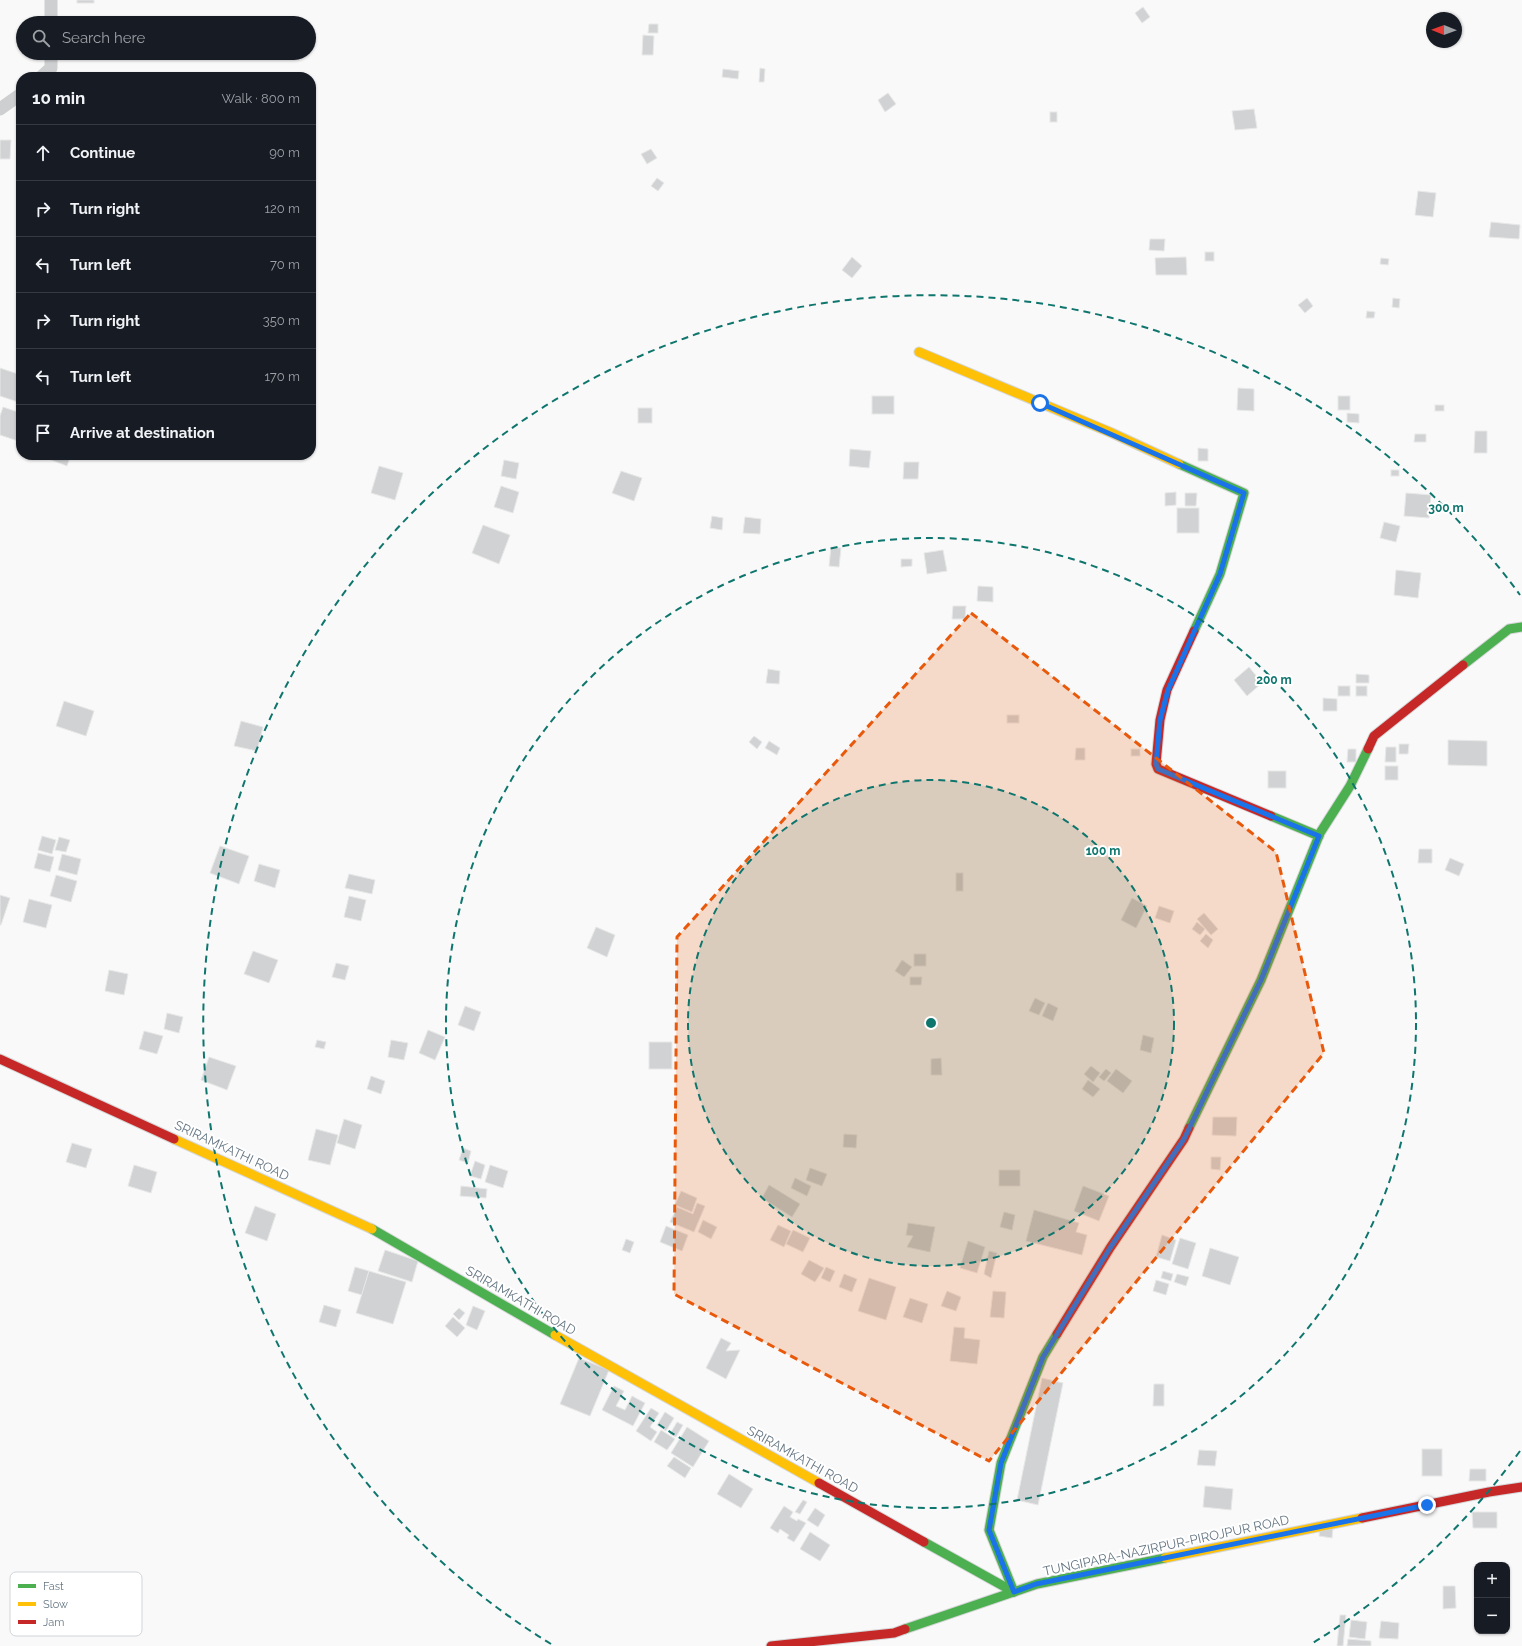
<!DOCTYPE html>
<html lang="en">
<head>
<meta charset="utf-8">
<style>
	:root { --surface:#171b24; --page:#20242c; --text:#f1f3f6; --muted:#9ea1a6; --line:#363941 }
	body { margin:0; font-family:Raleway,sans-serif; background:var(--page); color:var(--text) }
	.controls { position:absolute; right:12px; bottom:12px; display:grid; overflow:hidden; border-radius:8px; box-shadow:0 1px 3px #0004 }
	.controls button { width:36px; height:36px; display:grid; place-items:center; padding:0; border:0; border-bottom:1px solid var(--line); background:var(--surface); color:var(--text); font:20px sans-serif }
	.compass { position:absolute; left:1426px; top:12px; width:36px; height:36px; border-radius:50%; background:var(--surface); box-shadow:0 1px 3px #0004; rotate:271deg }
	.stop { position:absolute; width:12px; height:12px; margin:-9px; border:3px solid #1a73e8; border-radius:50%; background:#fff }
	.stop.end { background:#1a73e8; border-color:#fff; box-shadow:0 1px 4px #0008 }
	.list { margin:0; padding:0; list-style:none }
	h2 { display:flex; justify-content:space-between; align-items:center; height:52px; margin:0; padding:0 16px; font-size:17px }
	h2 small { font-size:13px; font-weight:400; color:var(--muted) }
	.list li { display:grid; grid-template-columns:26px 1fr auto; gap:12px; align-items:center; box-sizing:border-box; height:56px; padding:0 16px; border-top:1px solid var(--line) }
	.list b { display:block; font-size:15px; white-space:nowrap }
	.list em { font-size:13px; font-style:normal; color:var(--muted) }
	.icon { flex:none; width:22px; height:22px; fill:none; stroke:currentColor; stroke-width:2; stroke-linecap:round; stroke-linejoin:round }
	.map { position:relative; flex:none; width:1522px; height:1646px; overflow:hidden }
	.search { position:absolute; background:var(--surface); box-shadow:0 1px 3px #0004; left:16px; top:16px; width:300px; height:44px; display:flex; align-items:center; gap:10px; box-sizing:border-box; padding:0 14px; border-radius:22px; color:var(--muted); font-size:15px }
	.panel { position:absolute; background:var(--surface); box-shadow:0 1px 3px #0004; left:16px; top:72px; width:300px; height:388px; border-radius:16px }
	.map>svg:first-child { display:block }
	.building { fill:#d0d2d3; stroke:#e8e8e8 }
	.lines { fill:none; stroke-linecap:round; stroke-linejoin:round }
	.fast-casing { stroke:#d5d6d7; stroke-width:11 }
	.slow-casing { stroke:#d5d6d7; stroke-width:11 }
	.jam-casing { stroke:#d5d6d7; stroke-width:11 }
	.street { stroke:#cecfd0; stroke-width:13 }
	.fast { stroke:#4caf50; stroke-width:9 }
	.slow { stroke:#ffc107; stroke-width:9 }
	.jam { stroke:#c62828; stroke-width:9 }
	.route { stroke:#1a73e8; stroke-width:5 }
	.marked { fill:#e8590c; fill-opacity:0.2; stroke:#e8590c; stroke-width:3; stroke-dasharray:8 5; stroke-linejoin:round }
	.ring { fill:none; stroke:#0f766e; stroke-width:2; stroke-dasharray:7 5 }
	.labels { text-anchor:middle; stroke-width:4; stroke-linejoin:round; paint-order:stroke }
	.street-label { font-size:13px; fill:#657683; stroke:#fff }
	.key { fill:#fff; stroke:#d1d6da; stroke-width:1 }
	.key-label { font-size:11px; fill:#657683 }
	.centre { fill:#0f766e; stroke:#fff; stroke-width:2 }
	.ring-label { font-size:12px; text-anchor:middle; font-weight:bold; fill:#0f766e; stroke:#fff; stroke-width:4; stroke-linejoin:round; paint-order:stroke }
</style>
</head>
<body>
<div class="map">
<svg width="1522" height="1646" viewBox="0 0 1522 1646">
	<rect width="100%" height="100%" fill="#f9f9f9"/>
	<g class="building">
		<rect x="77" y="0" width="17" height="3"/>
		<path d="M1143,7l7,10 -8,6 -7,-10z"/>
		<path d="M649,24h9v9h-10z"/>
		<path d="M643,35l11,1 -1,19h-11z"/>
		<path d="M760,68l5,1 -1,13h-5z"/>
		<path d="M723,69l16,2 -1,8 -16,-2z"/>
		<path d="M888,93l8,11 -11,8 -7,-12z"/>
		<path d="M1254,109l3,19 -22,2 -3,-19z"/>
		<rect x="1050" y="112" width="7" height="10"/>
		<path d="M0,140h11l-1,19h-10z"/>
		<path d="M651,149l6,9 -10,6 -6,-10z"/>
		<path d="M657,178l7,5 -6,8 -7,-5z"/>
		<path d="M1418,191l18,2 -3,24 -18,-2z"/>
		<path d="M1491,222l29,3 -1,14 -30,-2z"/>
		<path d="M1150,239h15l-1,12 -15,-1z"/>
		<rect x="1205" y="252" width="9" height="9"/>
		<path d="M852,257l10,9 -10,12 -10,-8z"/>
		<path d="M1186,257l1,18h-31l-1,-17z"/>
		<path d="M1381,258l8,1 -1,6 -8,-1z"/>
		<path d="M1307,298l6,8 -8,7 -7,-8z"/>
		<path d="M1393,298l7,1 -1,9 -7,-1z"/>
		<path d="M1367,311l8,1 -1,6h-8z"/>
		<path d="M0,368l21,7v16l-3,11 -18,-6z"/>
		<path d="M1238,388l16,1v22l-17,-1z"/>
		<rect x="872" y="396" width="22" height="18"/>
		<rect x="1338" y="396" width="12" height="14"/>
		<rect x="1435" y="405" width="9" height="6"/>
		<path d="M3,407l18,6v18l-3,10 -18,-6v-19z"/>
		<rect x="638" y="408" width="14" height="15"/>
		<path d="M1347,413l12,1v9l-12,-1z"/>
		<path d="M1475,431h12v22h-13z"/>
		<path d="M1415,434h11v8h-12z"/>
		<path d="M1198,448l10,1v12h-10z"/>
		<path d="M850,449l21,2 -2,17 -20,-2z"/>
		<path d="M38,455h33l-4,11z"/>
		<path d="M504,460l15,3 -3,16 -15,-3z"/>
		<path d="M904,462h15l-1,17h-15z"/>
		<path d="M379,466l24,7 -8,27 -24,-7z"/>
		<rect x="1391" y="470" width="8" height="6"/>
		<path d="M621,471l21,7 -8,23 -22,-8z"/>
		<path d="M501,486l18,6 -6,21 -19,-6z"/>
		<path d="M1176,492v13l-11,1v-13z"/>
		<path d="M1185,493h12l-1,13h-11z"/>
		<path d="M1406,493l25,2 -2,23 -25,-2z"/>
		<rect x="1177" y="508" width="22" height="25"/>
		<path d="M712,516l11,2 -1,12 -12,-2z"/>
		<path d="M745,517l16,2 -1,15 -17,-1z"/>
		<path d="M1384,522l16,4 -4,16 -16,-4z"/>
		<path d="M483,525l27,10 -11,29 -27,-11z"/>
		<path d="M831,547l10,1 -2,19 -10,-1z"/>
		<path d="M943,550l4,21 -20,3 -3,-21z"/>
		<path d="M901,559h11v7l-11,1z"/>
		<path d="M1396,570l25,3 -3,25 -24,-3z"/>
		<path d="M978,586l15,1v15l-16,-1z"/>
		<path d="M953,606h13l-1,13h-13z"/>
		<path d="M1249,667l13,16 -15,13 -13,-16z"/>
		<path d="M768,669l12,2 -1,13 -13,-1z"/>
		<path d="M1356,674l13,1v8h-13z"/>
		<rect x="1338" y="686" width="12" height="10"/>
		<rect x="1356" y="686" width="11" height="10"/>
		<path d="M1323,698l14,1v12h-14z"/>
		<path d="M64,701l30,10 -8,25 -30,-10z"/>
		<rect x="1007" y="715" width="12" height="8"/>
		<path d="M241,721l22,6 -6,24 -23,-5z"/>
		<path d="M754,736l8,6 -5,7 -8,-7z"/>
		<path d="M1448,740l39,1v25l-39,-1z"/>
		<path d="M769,741l11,7 -3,7 -12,-7z"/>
		<path d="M1399,744h10l-1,10h-9z"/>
		<path d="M1386,747h10v15h-11z"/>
		<path d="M1076,748h9v12h-10z"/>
		<rect x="1131" y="749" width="9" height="7"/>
		<path d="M1348,749h8v13h-9z"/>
		<rect x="1385" y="766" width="13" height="14"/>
		<rect x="1268" y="771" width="18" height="17"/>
		<path d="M42,836l14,4 -4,14 -14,-4z"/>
		<path d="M59,837l11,3 -4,12 -11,-2z"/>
		<path d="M220,846l29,10 -10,28 -29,-11z"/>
		<path d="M1419,849h13v14h-14z"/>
		<path d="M38,853l16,4 -4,15 -16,-4z"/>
		<path d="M62,854l19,5 -4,16 -19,-5z"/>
		<path d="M1450,858l14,6 -5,12 -14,-6z"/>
		<path d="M259,864l21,6 -5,18 -21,-7z"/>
		<rect x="956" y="873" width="7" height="18"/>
		<path d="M349,874l26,6 -3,14 -27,-6z"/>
		<path d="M56,875l21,6 -6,21 -21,-6z"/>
		<path d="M0,895l10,3 -9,27h-1z"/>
		<path d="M349,896l17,4 -5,21 -17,-4z"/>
		<path d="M1132,898l15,8 -11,22 -15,-8z"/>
		<path d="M29,899l23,6 -6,23 -23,-6z"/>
		<path d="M1159,906l15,5 -4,12 -15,-5z"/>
		<path d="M1204,913l14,16 -7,6 -14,-16z"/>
		<path d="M1197,922l8,7 -5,6 -8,-6z"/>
		<path d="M596,927l19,8 -8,22 -20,-9z"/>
		<path d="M1206,934l7,6 -5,8 -8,-7z"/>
		<path d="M253,951l25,9 -9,23 -25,-9z"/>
		<rect x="914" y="954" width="12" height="12"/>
		<path d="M902,960l10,7 -8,10 -9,-6z"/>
		<path d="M336,963l13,3 -4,14 -13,-3z"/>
		<path d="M109,970l19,4 -4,21 -19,-4z"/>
		<path d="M910,977h12l-1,8h-11z"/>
		<path d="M1035,998l10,5 -6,12 -10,-4z"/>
		<path d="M1048,1003l10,5 -5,13 -11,-5z"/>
		<path d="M465,1006l16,6 -7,19 -16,-6z"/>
		<path d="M167,1013l16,4 -4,16 -15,-4z"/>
		<path d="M428,1030l17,7 -10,23 -16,-7z"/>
		<path d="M144,1031l19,5 -6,18 -18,-5z"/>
		<path d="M1143,1035l11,3 -3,15 -11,-3z"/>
		<path d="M317,1040l9,2 -2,7 -9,-2z"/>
		<path d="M391,1040l17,3 -4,17 -16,-3z"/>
		<rect x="649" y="1042" width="23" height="27"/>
		<path d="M209,1057l27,9 -9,24 -26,-10z"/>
		<path d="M941,1058l1,17h-11v-16z"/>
		<path d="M1091,1066l9,7 -7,9 -9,-8z"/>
		<path d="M1106,1069l5,4 -7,8 -5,-4z"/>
		<path d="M1116,1069l16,12 -9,12 -16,-12z"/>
		<path d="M371,1076l14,5 -4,13 -14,-5z"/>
		<path d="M1088,1080l12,9 -7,8 -11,-8z"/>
		<path d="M1213,1117h24l-1,19 -24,-1z"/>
		<path d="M344,1119l18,6 -7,24 -18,-6z"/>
		<path d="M316,1129l22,6 -8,30 -22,-5z"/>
		<path d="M844,1134l13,1 -1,13 -13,-1z"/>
		<path d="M72,1143l20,6 -6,19 -20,-6z"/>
		<path d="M463,1148l8,3 -3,12 -9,-3z"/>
		<path d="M1211,1157h10l-1,13 -9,-1z"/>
		<path d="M475,1161l10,4 -4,14 -11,-3z"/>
		<path d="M134,1165l23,7 -6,21 -23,-7z"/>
		<path d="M490,1165l18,6 -5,17 -18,-6z"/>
		<path d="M810,1168l17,6 -5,12 -16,-6z"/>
		<rect x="999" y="1170" width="21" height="16"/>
		<path d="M795,1178l16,8 -4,10 -16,-8z"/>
		<path d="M769,1185l31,19 -8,13 -30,-19z"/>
		<path d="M461,1186l26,3 -1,9 -26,-2z"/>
		<path d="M1083,1186l26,10 -10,25 -25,-10z"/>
		<path d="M681,1191l16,7 -5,14 -17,-7z"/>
		<path d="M697,1203l8,3 -11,26 -24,-10 7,-15 16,7z"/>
		<path d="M255,1206l21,8 -9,27 -22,-8z"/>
		<path d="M1034,1210l45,13 -3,9 11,3 -5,20 -56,-14z"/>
		<path d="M1004,1212l11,3 -3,15 -12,-3z"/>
		<path d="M703,1220l14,7 -6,12 -13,-7z"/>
		<path d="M908,1223l27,4 -5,25 -23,-5 6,-11 -7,-1z"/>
		<path d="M778,1225l13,6 -7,16 -14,-7z"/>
		<path d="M666,1226l22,9 -6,16 -22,-9z"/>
		<path d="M793,1230l17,8 -7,14 -17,-8z"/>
		<path d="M1162,1235l14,5 -6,21 -14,-4z"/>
		<path d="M1180,1238l16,5 -8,26 -16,-5z"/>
		<path d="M626,1239l8,3 -4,11 -8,-3z"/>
		<path d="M968,1241l17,6 -8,26 -17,-5z"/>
		<path d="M1210,1248l29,9 -9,28 -28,-9z"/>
		<path d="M385,1250l33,11 -6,21 -34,-11z"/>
		<path d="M989,1251l8,2 -6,25 -7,-4z"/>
		<path d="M809,1260l15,8 -9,14 -14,-8z"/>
		<path d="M355,1267l14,4 -7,24 -14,-4z"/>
		<path d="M826,1267l9,4 -5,11 -9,-4z"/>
		<path d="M369,1271l37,11 -13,42 -37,-11z"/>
		<path d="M1163,1271l10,3 -2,7 -10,-3z"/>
		<path d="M844,1274l13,5 -5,13 -13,-5z"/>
		<path d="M1177,1274l12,3 -3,9 -12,-4z"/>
		<path d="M869,1278l27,9 -10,33 -28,-9z"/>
		<path d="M1156,1280l13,4 -3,11 -13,-4z"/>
		<path d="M947,1291l14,6 -5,14 -15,-5z"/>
		<path d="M993,1291l13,1 -2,26 -14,-1z"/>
		<path d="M910,1298l18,6 -6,19 -19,-6z"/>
		<path d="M324,1305l17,5 -5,17 -17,-5z"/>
		<path d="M473,1306l12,5 -8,19 -11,-5z"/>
		<path d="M459,1308l6,5 -6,7 -6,-6z"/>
		<path d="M453,1317l12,11 -8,9 -12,-11z"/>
		<path d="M954,1327l11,1 -1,10 16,2 -3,24 -27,-3z"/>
		<path d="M721,1338l10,5 -5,8 14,-1 -14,29 -20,-11z"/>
		<path d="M579,1358l30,12 -19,46 -30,-12z"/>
		<path d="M1042,1378l21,5 -25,122 -21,-5z"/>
		<path d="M1154,1384h10v22h-11z"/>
		<path d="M614,1386l10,5 -8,15 9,4 7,-14 13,7 -12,23 -31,-16z"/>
		<path d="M651,1408l8,5 -9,14 7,5 -6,9 -15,-10z"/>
		<path d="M665,1412l9,6 -8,13 -9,-6z"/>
		<path d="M677,1422l6,3 -7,12 -6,-3z"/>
		<path d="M687,1427l22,14 -16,26 -22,-14z"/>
		<path d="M661,1430l14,9 -8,11 -13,-8z"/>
		<rect x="1422" y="1449" width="20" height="27"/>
		<path d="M1199,1450l18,1 -2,15 -18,-1z"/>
		<path d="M674,1457l17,11 -6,10 -18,-12z"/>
		<path d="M1470,1469h16v12h-17z"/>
		<path d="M729,1474l24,15 -12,19 -24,-14z"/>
		<path d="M1205,1486l28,3 -2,21 -28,-3z"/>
		<path d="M803,1500l4,2 -7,12 -5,-2z"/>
		<path d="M784,1506l9,6 -3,5 7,4 1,-2 8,4 -12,19 -7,-4 2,-3 -9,-6 -2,4 -8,-5z"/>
		<path d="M815,1508l10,7 -7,12 -11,-7z"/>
		<path d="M1472,1512h25v16h-24z"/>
		<path d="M1320,1527l13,1 -1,10 -13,-2z"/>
		<path d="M810,1532l20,13 -10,16 -20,-12z"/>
		<path d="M1443,1586h12l1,22 -13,1z"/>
		<path d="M1340,1615h6l-3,31h-6z"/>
		<path d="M1351,1620l16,2 -2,17 -16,-2z"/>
		<path d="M1381,1621l18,2 -1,16 -19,-1z"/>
		<path d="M1348,1639l23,2v5h-24z"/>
	</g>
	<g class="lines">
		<defs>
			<g id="fast">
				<path d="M1179,464l65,29 -24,81 -26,57"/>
				<path d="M1463,665l46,-36 13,-2"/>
				<path d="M1271,816l48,20"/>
				<path d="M1189,1128l72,-148 59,-147 30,-47 18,-37"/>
				<path d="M372,1229l183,106"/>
				<path d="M924,1542l90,50"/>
				<path d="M1014,1592l-25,-62 12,-67 42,-106 14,-23"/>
				<path d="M905,1629l132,-45 128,-26"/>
			</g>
			<g id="slow">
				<path d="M919,352l193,81 67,31"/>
				<path d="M174,1139l198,90"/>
				<path d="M555,1335l264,148"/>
				<path d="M1165,1558l197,-40"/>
			</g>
			<g id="jam">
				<path d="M1194,631l-27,59 -7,30 -4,44 2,5 113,47"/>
				<path d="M1368,749l6,-13 89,-71"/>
				<path d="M0,1059l174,80"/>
				<path d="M1057,1334l53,-86 74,-109 5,-11"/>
				<path d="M819,1483l105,59"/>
				<path d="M1362,1518l127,-26 33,-5"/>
				<path d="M771,1646l123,-13 11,-4"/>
			</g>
		</defs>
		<use href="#fast" class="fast-casing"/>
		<use href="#slow" class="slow-casing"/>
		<use href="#jam" class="jam-casing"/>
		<g class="street">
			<path d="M51,23v-23"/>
			<path d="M41,77l10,-9v-15"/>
			<path d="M0,109l21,-15"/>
		</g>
		<use href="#fast" class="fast"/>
		<use href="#slow" class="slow"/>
		<use href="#jam" class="jam"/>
	</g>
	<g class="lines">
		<path class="route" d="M1040,403l204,90 -24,81 -52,116 -8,30 -4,44 2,5 161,67 -58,144 -77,159 -74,109 -67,109 -42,106 -12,67 25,62 22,-8 391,-79"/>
	</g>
	<path class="marked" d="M971,613l305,239 48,201 -335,408 -315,-167 3,-357z"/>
	<circle cx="931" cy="1023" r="243" fill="#0f766e" fill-opacity=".12"/>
	<g class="ring">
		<circle cx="931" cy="1023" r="243"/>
		<circle cx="931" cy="1023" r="485"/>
		<path d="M1520 1451A728 728 0 0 1 1311 1644M551 1644A728 728 0 1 1 1520 595"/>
	</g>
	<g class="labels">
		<g class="street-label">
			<text transform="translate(232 1150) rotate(25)" y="5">SRIRAMKATHI ROAD</text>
			<text transform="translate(521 1300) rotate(30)" y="5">SRIRAMKATHI ROAD</text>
			<text transform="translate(803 1459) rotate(29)" y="5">SRIRAMKATHI ROAD</text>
			<text transform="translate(1166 1545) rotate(-12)" y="5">TUNGIPARA-NAZIRPUR-PIROJPUR ROAD</text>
		</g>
	</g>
	<rect x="10" y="1572" width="132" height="64" rx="6" class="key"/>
	<rect x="18" y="1584" width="18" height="4" fill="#4caf50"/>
	<rect x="18" y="1602" width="18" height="4" fill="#ffc107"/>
	<rect x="18" y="1620" width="18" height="4" fill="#c62828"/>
	<g class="key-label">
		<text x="43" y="1590">Fast</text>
		<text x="43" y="1608">Slow</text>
		<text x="43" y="1626">Jam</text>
	</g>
	<circle cx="931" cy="1023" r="6" class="centre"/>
	<g class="ring-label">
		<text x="1446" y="512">300 m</text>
		<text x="1274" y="684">200 m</text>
		<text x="1103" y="855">100 m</text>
	</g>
</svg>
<div class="controls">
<button>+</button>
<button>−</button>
</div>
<svg class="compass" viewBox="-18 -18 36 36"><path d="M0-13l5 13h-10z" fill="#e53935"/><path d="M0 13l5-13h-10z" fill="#9ea1a6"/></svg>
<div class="stop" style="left:1040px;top:403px"></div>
<div class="stop end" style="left:1427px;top:1505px"></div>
<div class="search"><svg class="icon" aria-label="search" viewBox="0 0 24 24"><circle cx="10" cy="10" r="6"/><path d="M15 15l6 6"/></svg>Search here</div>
<section class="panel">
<h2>10 min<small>Walk · 800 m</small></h2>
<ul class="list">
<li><svg class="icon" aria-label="ahead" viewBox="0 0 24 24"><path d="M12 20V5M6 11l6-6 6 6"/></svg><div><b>Continue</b></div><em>90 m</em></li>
<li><svg class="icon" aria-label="right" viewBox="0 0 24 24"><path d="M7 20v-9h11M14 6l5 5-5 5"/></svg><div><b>Turn right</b></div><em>120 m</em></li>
<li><svg class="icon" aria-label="left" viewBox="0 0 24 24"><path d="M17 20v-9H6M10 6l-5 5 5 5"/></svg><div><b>Turn left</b></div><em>70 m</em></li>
<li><svg class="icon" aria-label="right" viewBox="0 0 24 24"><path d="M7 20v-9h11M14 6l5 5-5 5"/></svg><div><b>Turn right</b></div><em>350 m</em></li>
<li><svg class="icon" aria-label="left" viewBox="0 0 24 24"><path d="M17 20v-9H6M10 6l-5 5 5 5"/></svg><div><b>Turn left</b></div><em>170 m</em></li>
<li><svg class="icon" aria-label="arrive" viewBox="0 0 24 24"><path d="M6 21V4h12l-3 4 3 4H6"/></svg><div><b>Arrive at destination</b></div></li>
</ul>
</section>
</div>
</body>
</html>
